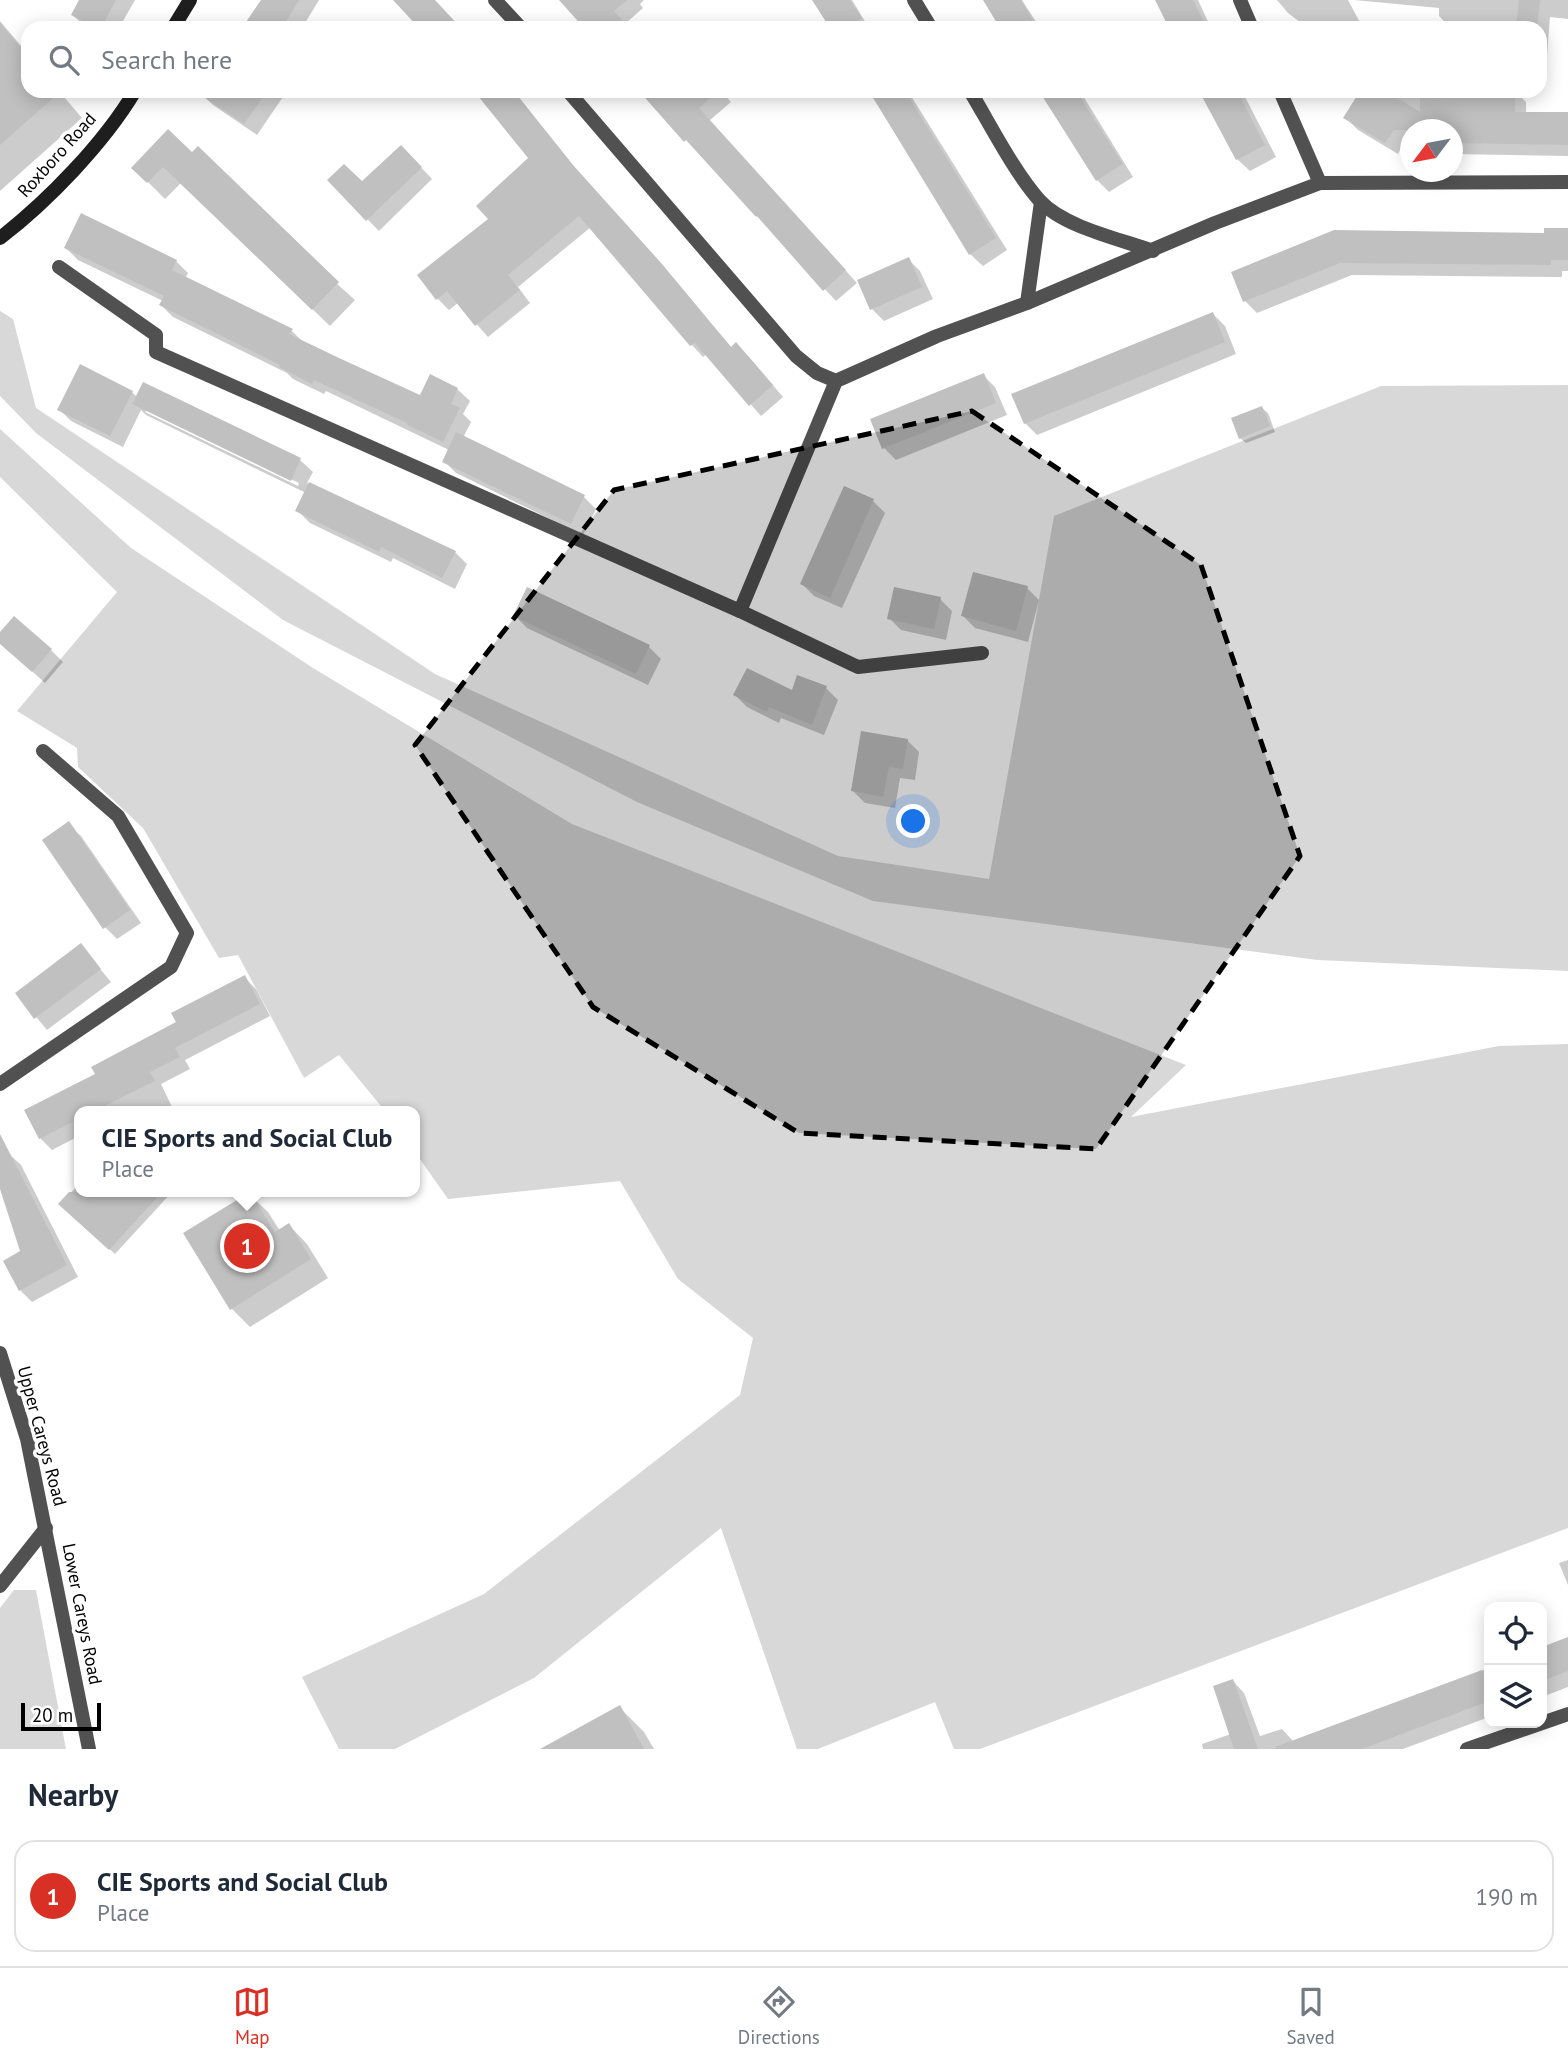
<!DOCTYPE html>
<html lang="en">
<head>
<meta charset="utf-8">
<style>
	:root { --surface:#fff; --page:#f6f6f7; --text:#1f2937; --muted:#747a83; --line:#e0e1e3; --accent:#d93025 }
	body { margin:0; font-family:"PT Sans",sans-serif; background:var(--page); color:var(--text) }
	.controls { position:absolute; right:21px; bottom:21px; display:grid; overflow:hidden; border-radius:14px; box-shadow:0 4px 18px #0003 }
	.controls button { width:63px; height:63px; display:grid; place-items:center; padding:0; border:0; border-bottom:2px solid var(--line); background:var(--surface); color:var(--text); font:35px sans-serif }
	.compass { position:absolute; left:1400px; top:119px; width:63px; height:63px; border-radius:50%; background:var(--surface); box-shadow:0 4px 18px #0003; rotate:238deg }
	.scale { position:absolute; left:21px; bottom:18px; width:80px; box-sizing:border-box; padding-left:7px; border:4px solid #000; border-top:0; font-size:19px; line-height:24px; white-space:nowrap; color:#000; -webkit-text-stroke:5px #fff; paint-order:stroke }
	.you { position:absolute; left:914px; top:822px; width:24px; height:24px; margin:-18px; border:5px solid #fff; border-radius:50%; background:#1a73e8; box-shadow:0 0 0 10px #1a73e833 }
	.badge { display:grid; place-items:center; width:46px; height:46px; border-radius:50%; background:var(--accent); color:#fff; font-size:23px; font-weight:700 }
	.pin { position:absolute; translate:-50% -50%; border:4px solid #fff; box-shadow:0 2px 7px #0006 }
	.popup { position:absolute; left:74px; top:1106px; width:346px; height:91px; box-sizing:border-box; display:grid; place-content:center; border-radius:14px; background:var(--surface); filter:drop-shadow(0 2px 5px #0005); font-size:23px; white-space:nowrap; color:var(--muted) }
	.popup b { font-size:26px; color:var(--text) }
	.popup::after { content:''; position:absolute; left:50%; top:100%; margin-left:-14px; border:14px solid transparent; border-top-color:var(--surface) }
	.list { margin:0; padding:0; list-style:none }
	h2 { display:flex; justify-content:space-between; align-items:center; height:91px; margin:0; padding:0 28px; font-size:30px }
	h2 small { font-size:23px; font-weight:400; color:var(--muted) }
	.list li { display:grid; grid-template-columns:46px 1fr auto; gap:21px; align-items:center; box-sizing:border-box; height:112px; margin:0 14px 14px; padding:0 14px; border:2px solid var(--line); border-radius:21px }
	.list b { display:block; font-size:26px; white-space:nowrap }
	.list p { margin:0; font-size:23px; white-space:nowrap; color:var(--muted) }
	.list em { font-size:23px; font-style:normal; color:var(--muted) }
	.icon { flex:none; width:38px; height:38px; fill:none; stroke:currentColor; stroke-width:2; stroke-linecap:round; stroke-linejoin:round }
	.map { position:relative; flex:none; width:1568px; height:1749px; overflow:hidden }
	.search { position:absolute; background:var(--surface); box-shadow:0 4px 18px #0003; left:21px; right:21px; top:21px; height:77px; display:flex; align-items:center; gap:18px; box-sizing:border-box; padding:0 24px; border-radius:21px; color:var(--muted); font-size:26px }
	.sheet { height:217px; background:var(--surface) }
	nav { display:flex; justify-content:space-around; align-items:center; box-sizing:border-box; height:98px; border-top:2px solid var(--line); background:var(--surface); font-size:19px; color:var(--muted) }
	nav a { display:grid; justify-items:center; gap:4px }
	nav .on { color:var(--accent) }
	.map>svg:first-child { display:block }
	.green { fill:#d8d8d8 }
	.shadow { fill:#0003; fill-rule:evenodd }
	.building { fill:#c0c0c0 }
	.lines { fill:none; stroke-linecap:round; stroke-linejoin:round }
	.minor { stroke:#515151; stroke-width:14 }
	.secondary { stroke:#1e1e1e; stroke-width:14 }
	.marked { fill:#000; fill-opacity:0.2; stroke:#000; stroke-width:5; stroke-dasharray:14 9; stroke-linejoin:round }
	.labels { text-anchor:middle; stroke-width:7; stroke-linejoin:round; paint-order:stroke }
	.street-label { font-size:18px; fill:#000; stroke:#fff }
</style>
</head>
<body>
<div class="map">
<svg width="1568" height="1749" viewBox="0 0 1568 1749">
	<rect width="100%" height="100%" fill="#fff"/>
	<g class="green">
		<path d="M0,311l13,8 23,89 399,266 403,182 151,23 65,-363 327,-130 187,-1v586l-250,-11 -445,-59 -236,-99 -354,-182 -247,-187 -36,-37z"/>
		<path d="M0,429l131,119 182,120 259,156 614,241 -55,52 368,-71 69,-2v484l-588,221h-26l-19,-47 -117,47h-21l-76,-221 -187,150 -139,71h-56l-37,-72 182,-83 256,-199 13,-57 -75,-59 -58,-98 -172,18 -33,-47v-41h-30l-46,-56 -35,23 -66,-123 -19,3 -76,-130 -65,-61 -1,-19 -60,-37 100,-119 -117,-115z"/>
		<path d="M14,1590h22l30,159h-66v-141z"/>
	</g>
	<g class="shadow">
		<path d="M81,0h54l-16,28 -34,-1 -12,-12z"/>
		<path d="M263,0h56l-17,28h-58z"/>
		<path d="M561,0h83l-4,4 3,4 -18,16 3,4h-42z"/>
		<path d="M813,0h39l17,28h-39z"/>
		<path d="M984,0h38l18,28h-39z"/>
		<path d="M1158,0h40l13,28h-40z"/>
		<path d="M1277,0h71l15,28h-60l-3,-6 -12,-9z"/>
		<path d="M1354,0h214v19l-18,-2 -3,39 -7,-1v-27h-90l-11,-12v-8z"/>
		<path d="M0,21l28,33v37h31l23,27 -82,73z"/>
		<path d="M202,91h85l-30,44 -44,-30 -13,-12z"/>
		<path d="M482,91h31l71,88 148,169 16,8 35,41 -22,19 -54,-62 -4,3 -11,-12 -101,-118 -73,60 12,16 -42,34 -30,-34 -9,7 -12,-12 94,-140z"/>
		<path d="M641,91h80l10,11 -22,19 148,162 -21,18z"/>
		<path d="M869,91h39l99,159 -24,16 -13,-12z"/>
		<path d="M1041,91h39l53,86 -24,15 -12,-12z"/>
		<path d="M1201,91h41l34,66 -26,14 -13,-12z"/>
		<path d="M1362,91l54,1 6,5 32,-6h61l11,11v12h42v42l-116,-2v-24h-42l-12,24 -40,-24 -12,-12z"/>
		<path d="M192,154l163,146 -25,26 -149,-143 -16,16 -31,-31z"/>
		<path d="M412,158l20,21 -53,52 -50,-51 33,4z"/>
		<path d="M1568,230v41h-6v6l-210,-2 -95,38 -12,-12 -12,-28 313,-38z"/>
		<path d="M66,248l110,13 12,12 -3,6 107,52 13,13 116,53 36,-8 13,12 -7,13 8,8 -8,16 121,59 12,12 -13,26 -127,-62 -12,-12 5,-11 -123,-59 -2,3 -31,-15 -6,-6 -114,-56 -12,-12 2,-4 -85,-41z"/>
		<path d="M908,259l12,12 13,28 -49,22 -12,-12z"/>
		<path d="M1213,314l12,12 11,28 -199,81 -12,-12z"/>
		<path d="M983,375l12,12 12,28 -111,45 -12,-12z"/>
		<path d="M144,384l156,76 13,12 -6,11 148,69 12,12 -12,25 -62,-31 -2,4 -81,-39 -12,-12 8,-18 -160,-78 -5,-5 -18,37 -52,-26 -12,-12 73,-17 5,5zM148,409l151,74 -1,3 -153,-74z"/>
		<path d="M1262,408l6,5 7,19 -29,11 -6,-5z"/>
		<path d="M873,501l12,12 -43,95 -28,-12 -12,-12z"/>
		<path d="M1027,588l12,12 -11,42 -53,-14 -12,-12z"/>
		<path d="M940,599l12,12 -6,29 -45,-10 -12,-12z"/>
		<path d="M515,616l134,31 12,12 -13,26 -121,-57z"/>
		<path d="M0,635l51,15 12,12 -18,21 -45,-41z"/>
		<path d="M826,688l12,12 -14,35 -43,-17 -2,5 -32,-16 -12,-12 57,-3z"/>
		<path d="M907,740l12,12 -4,28 -15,-2 -5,30 -30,-5 -12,-12z"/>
		<path d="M68,824l13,12 60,87 -24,16 -12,-12z"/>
		<path d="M81,946l30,36 -64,48 -30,-36z"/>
		<path d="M245,978l11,11 14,27 -85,44 5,9 -29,15 13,27h-95v25l-27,14 -12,-12 57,-63 82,-52z"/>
		<path d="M8,1153l13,12 57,112 -46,25 -12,-12 3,-38 -23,-68v-28z"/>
		<path d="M79,1184v8h34l4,3 3,-3h52l-57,62 -55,-50z"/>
		<path d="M249,1194l19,18 12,19 9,-6 18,19 21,34 -78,49 -18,-18z"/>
		<path d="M1568,1560v25l-9,-22z"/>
		<path d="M1568,1639v48l-26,10v-49z"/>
		<path d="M1489,1668v49l-86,32h-200l-1,-5 29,-10 2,-53 11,12 16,43 22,-7 11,12z"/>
		<path d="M619,1707l25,25 10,17h-111z"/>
	</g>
	<g class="building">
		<path d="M79,0h37l-15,28h-6l-24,-13z"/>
		<path d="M261,0h38l-17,28h-40z"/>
		<path d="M393,0h42l26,28h-42z"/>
		<path d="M559,0h68l-13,11 15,17h-45z"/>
		<path d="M812,0h38l12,18 -16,10h-16z"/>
		<path d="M983,0h38l12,20 -14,8h-19z"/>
		<path d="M1155,0h38l14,28h-38z"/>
		<path d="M1519,0h21l-3,28h-21z"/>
		<path d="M0,23l28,33v35h33l-61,54z"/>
		<path d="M195,91h72l-23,33z"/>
		<path d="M474,91h40l59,74 89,99 69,83 5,-5 37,43 -24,21 -54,-63 -5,3 -111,-130 -71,59 12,15 -45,36 -28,-35 -11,9 -19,-25 71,-56 -12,-13 52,-48z"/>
		<path d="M639,91h79l-19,17 147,162 -23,21 -66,-75 -1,1 -70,-77 -2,2z"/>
		<path d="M869,91h36l91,147 -27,17z"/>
		<path d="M1039,91h37l47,73 -27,17z"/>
		<path d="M1199,91h38l28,54 -29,15z"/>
		<path d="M1360,91h26l34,21v-21h95v21h53v33l-116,-2v-13h-58l-9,13 -42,-25z"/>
		<path d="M168,129l24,23 6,-6 141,136 -27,28 -149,-143 -16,16 -16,-15z"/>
		<path d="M401,145l21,22 -56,54 -39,-41 17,-16 18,17z"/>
		<path d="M81,213l96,47 -5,10 121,59 -4,5 50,24 81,37 10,-21 28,14 -7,16 9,4 -17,34 -37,-18 1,-1 -93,-43 -2,4 -33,-17 1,-2 -121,-60 5,-9 -100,-48z"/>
		<path d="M1544,228h24v32h-17v5l-211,-2 -97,39 -12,-30 103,-42 210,3z"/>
		<path d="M909,257l13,30 -52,23 -13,-30z"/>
		<path d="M1213,312l12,30 -201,82 -13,-30z"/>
		<path d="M80,364l53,27 -23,45 -53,-26z"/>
		<path d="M984,373l12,30 -114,46 -12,-30z"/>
		<path d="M143,382l158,76 -10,23 -159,-77z"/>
		<path d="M1262,406l8,20 -31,13 -8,-21z"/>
		<path d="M456,432l129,63 -14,29 -129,-62z"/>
		<path d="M309,482l147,69 -14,27 -61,-31 -2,5 -84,-41z"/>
		<path d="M844,486l30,13 -44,99 -30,-14z"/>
		<path d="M973,572l55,14 -12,45 -55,-15z"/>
		<path d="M527,587l123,58 -14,29 -123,-58z"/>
		<path d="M894,587l47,10 -7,32 -47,-10z"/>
		<path d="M14,616l38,33 -20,23 -32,-28v-12z"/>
		<path d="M747,668l45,22 5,-15 30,11 -15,39 -43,-18 -2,5 -34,-17z"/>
		<path d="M861,731l47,8 -5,30 -14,-2 -6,30 -32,-6z"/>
		<path d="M69,821l61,89 -27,19 -61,-89z"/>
		<path d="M81,943l20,26 -67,50 -19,-26z"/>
		<path d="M245,975l15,29 -85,44 5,9 -30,15 5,9 -61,30h-15v8l-40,20 -15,-29 71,-36 -4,-7 85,-45 -5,-9z"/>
		<path d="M0,1134l67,131 -48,26 -16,-30 17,-10 -20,-62z"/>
		<path d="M69,1192h93l-53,58 -51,-46z"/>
		<path d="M250,1192l25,40 14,-9 22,36 -81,51 -47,-77z"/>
		<path d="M1568,1637v34l-26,10v-34z"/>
		<path d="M1482,1670l7,20v11l-127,48h-86l-1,-2z"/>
		<path d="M1233,1679l25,70h-24l-21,-63z"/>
		<path d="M620,1705l24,44h-104z"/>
	</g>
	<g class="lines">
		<g class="minor">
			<path d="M495,0l26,28"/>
			<path d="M914,0l17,28"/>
			<path d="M1240,0l12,28"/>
			<path d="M568,91l228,265 21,17 19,8"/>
			<path d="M970,91c20,33 44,81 70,110 24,26 80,38 113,50"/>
			<path d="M1280,91l40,92"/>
			<path d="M59,267l97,68v17l584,259 118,56 124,-14"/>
			<path d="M1027,303l14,-101"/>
			<path d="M740,611l96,-230 101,-45 90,-33 188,-80 105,-40 248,-1"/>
			<path d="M0,1084l171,-117 16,-34 -69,-117 -75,-65"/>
			<path d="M0,1353l27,86 62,310"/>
			<path d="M0,1586l46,-58"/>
			<path d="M1467,1749l101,-35"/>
		</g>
		<g class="secondary">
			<path d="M173,28l17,-28"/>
			<path d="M0,238c48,-37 104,-95 135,-147"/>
		</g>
	</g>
	<path class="marked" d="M972,411l229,154 99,291 -204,293 -297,-16 -206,-126 -178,-262 199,-255z"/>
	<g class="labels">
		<g class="street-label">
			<text transform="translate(57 155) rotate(-48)" y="6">Roxboro Road</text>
			<text transform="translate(42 1436) rotate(75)" y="6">Upper Careys Road</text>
			<text transform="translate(82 1614) rotate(79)" y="6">Lower Careys Road</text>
		</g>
	</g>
</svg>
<div class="controls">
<button><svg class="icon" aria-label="locate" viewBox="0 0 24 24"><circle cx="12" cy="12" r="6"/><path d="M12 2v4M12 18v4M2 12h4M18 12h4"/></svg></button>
<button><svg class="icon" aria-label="layers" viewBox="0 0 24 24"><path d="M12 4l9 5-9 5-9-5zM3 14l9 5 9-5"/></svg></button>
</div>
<svg class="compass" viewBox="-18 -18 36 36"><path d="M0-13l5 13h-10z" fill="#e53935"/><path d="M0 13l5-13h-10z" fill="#747a83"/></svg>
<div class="scale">20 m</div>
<div class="you"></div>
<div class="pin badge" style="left:247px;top:1246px">1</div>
<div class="popup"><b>CIE Sports and Social Club</b>Place</div>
<div class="search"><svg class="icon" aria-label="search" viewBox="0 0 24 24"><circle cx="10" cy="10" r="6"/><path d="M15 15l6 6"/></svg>Search here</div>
</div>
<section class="sheet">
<h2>Nearby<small></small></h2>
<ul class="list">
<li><span class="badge">1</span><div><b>CIE Sports and Social Club</b><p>Place</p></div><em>190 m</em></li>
</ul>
</section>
<nav>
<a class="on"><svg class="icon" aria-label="map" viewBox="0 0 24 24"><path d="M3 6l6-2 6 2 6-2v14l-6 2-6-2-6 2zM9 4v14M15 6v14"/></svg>Map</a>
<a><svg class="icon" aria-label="directions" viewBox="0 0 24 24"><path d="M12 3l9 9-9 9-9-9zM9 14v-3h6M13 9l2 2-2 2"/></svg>Directions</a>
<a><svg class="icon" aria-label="saved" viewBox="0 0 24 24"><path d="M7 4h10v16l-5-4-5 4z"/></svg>Saved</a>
</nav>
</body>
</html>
